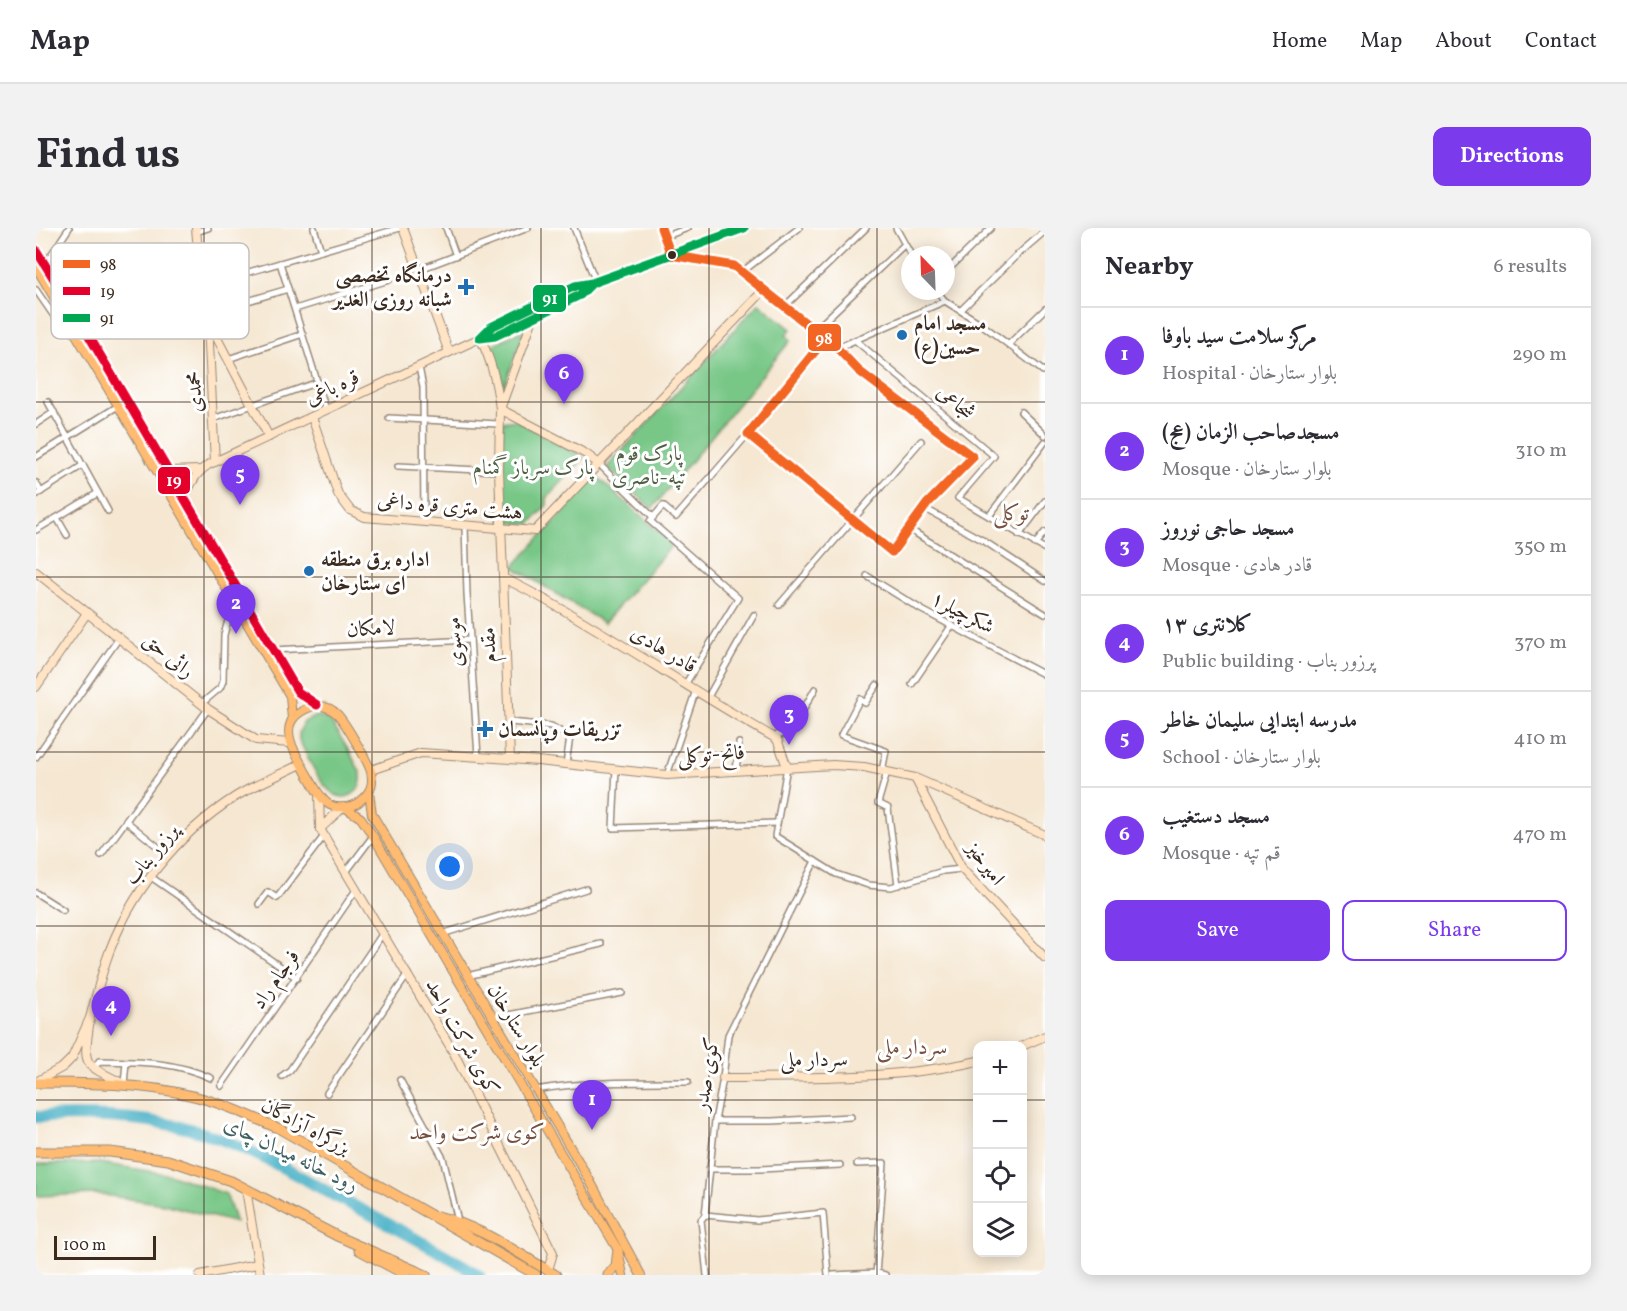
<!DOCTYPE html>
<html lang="en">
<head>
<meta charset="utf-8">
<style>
	:root { --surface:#fff; --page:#f2f2f3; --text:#2b2b33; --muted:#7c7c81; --line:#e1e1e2; --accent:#7c3aed }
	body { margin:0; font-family:Vollkorn,Amiri,serif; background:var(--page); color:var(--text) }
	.controls { position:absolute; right:18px; bottom:18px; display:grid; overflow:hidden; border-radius:12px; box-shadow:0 3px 15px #0003 }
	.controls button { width:54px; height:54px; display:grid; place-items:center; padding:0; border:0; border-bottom:2px solid var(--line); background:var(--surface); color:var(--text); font:30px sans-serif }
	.compass { position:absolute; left:865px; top:18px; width:54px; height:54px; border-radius:50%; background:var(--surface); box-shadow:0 3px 15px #0003; rotate:337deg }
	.scale { position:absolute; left:18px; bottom:15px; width:102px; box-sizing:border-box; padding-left:6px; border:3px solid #3b2a1e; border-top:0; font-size:16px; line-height:21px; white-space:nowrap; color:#3b2a1e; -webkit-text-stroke:4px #fff; paint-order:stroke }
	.you { position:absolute; left:414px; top:639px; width:21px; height:21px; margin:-15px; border:4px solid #fff; border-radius:50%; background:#1a73e8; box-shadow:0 0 0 9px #1a73e833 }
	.badge { display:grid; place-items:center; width:39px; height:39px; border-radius:50%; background:var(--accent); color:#fff; font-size:20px; font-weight:700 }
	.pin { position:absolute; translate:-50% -50px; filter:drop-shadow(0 2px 3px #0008) }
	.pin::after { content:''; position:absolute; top:32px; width:21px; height:18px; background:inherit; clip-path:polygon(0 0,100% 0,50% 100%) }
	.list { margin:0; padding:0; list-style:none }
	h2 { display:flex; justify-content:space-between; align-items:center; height:78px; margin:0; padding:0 24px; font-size:26px }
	h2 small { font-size:20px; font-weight:400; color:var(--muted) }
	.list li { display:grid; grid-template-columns:39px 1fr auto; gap:18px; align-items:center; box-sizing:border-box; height:96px; padding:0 24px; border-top:2px solid var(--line) }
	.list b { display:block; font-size:22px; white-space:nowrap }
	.list p { margin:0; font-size:20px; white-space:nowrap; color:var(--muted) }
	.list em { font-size:20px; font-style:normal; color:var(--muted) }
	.actions { display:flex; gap:12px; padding:18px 24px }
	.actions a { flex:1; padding:14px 0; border:2px solid var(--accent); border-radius:12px; text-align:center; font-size:21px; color:var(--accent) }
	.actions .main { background:var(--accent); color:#fff }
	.icon { flex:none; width:33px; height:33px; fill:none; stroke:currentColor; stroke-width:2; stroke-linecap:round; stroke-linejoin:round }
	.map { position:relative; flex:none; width:1009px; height:1047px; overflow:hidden; border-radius:12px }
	header { display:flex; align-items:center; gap:36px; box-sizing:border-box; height:84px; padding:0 30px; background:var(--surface); border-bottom:2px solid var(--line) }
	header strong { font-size:28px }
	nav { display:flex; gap:33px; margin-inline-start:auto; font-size:21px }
	.intro { display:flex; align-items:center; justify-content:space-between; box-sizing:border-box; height:144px; padding:0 36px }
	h1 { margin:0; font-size:42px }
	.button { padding:15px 27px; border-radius:12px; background:var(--accent); color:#fff; font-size:21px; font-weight:700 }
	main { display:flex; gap:36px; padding:0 36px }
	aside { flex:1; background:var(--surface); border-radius:12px; box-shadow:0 3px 15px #0003 }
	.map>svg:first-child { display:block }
	.green { fill:#78c787; stroke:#5a7852; stroke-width:1.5 }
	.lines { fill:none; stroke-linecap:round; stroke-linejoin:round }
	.river { stroke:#47b0c6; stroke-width:12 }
	.street-casing { stroke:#988878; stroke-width:8 }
	.secondary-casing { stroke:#988878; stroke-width:10 }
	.primary-casing { stroke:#988878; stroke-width:10 }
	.highway-casing { stroke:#988878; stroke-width:11 }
	.street { stroke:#fff; stroke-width:5 }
	.secondary { stroke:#ffe4c6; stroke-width:8 }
	.primary { stroke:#febb71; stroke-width:8 }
	.highway { stroke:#febb71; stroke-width:9 }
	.bus-1-casing { stroke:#fff; stroke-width:14 }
	.bus-2-casing { stroke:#fff; stroke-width:14 }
	.bus-3-casing { stroke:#fff; stroke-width:14 }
	.bus-1 { stroke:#f26522; stroke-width:9 }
	.bus-2 { stroke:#e4002b; stroke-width:9 }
	.bus-3 { stroke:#00a651; stroke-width:9 }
	.grid { fill:none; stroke:#3b2a1e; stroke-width:1.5; stroke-opacity:0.55 }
	.bus-dot { fill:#3b2a1e; stroke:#fff; stroke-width:2 }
	.poi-dot { fill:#1f6fb2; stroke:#fff; stroke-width:2 }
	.labels { text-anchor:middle; stroke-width:6; stroke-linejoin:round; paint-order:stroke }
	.poi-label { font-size:21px; font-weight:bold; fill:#3b2a1e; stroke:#fff; text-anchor:start }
	.street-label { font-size:21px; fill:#3b2a1e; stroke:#fff }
	.park-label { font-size:21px; fill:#506143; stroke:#fff }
	.neighbourhood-label { font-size:22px; fill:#77513f; stroke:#fff }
	.water-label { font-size:22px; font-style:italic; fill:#406061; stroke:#fff }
	.key { fill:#fff; stroke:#c4bfbc; stroke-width:1.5 }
	.key-label { font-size:16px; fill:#3b2a1e }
	.line-badge { stroke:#fff; stroke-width:2 }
	.badge-label { font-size:16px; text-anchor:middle; font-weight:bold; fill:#fff }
</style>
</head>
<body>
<header>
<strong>Map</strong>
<nav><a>Home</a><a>Map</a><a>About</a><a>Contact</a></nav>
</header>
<div class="intro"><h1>Find us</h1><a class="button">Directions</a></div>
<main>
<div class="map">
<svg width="1009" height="1047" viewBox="0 0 1009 1047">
	<rect width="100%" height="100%" fill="#fff"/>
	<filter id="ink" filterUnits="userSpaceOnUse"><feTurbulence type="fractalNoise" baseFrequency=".0167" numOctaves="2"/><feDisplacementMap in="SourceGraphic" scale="12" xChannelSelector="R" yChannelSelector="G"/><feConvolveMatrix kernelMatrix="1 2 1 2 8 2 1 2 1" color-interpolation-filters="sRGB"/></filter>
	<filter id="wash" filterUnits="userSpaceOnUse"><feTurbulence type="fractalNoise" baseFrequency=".008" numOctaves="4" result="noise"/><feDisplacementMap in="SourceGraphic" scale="24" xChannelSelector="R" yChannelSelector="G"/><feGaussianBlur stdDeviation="1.35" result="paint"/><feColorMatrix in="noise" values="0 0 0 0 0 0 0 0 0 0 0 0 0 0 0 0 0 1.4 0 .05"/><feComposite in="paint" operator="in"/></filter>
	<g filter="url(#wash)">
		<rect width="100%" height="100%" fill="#f5e7d1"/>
		<g class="green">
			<path d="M723,75l32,26 -5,6 5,5 -139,169 -45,-42z"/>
			<path d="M489,101l-21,58 -12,-42z"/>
			<path d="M480,192l68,38 -37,40v7l-17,19 -23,-1 -6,6 1,-107z"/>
			<path d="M560,248l77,68 -69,79 -91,-56z"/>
			<path d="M280,488c4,0 9,1 13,4 4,4 32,50 32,56 1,7 -3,16 -10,19 -24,13 -43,-39 -52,-55v-7l5,-11z"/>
			<path d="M64,935l72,12 54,19 10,29 -72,-19 -67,-10 -61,2v-32z"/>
		</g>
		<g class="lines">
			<path class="river" d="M0,889c51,-2 100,-1 150,11 54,14 104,43 153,70 47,25 95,49 140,77"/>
		</g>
	</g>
	<g filter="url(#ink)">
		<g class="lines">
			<defs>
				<g id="street">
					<path d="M278,0l7,23"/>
					<path d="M410,0l10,28"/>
					<path d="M538,0l22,54"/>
					<path d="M625,0l10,27 63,11 103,82 22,23 114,86 -46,47 -35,48 -144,-118 77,-95"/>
					<path d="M860,0l15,27"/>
					<path d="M160,4l12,-4"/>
					<path d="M628,9l24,-9"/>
					<path d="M244,35l46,147"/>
					<path d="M9,36l24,-36"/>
					<path d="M382,42l110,-42"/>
					<path d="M706,44l57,-44"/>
					<path d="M910,44l45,-44"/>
					<path d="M165,58l199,-58"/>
					<path d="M0,62l22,32 14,10"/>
					<path d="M901,63l8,10 35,22 63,48 2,-1"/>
					<path d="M195,78l57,-17"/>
					<path d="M748,79l82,-79"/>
					<path d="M259,81l94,-29"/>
					<path d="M925,82l54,-53 30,-26"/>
					<path d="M27,84l81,-55"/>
					<path d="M779,102l89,-85"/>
					<path d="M819,112l139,116 -36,42 87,51"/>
					<path d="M973,116l36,-35"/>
					<path d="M801,120l108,-47"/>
					<path d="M192,131l75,-25"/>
					<path d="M383,139l4,20 1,135"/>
					<path d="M12,174l60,109"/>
					<path d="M985,184l24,23"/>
					<path d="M353,190l109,6"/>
					<path d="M177,191l105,-37"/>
					<path d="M0,196l18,-12"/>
					<path d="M0,229l82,-51"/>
					<path d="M563,236l54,53"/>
					<path d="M362,238l101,5"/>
					<path d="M0,255l5,9"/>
					<path d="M0,267l47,-30"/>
					<path d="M888,280l60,33 61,40"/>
					<path d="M953,288l56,-74"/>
					<path d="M21,290l10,17"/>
					<path d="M429,298l2,68 11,162"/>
					<path d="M873,301l136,85"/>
					<path d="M0,302l62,-37"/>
					<path d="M983,307l26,-34"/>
					<path d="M999,316l10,-12"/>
					<path d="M831,348l55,34 123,65"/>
					<path d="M743,377l142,-164"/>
					<path d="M237,422l197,-10"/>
					<path d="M650,455l52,-85 -88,-77 13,-15 13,11 72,-83"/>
					<path d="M876,456l40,-59"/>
					<path d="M841,457l-12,18 -5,-4 -19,36 45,16 -4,20"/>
					<path d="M672,469l46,-82"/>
					<path d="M165,476l19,-16 3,-7 1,-46 5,-18"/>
					<path d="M474,494l41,4 19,11 -4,27"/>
					<path d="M741,511l1,-5 11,1 26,-46"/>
					<path d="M0,529l83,-119"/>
					<path d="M751,539l-12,69 61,38 32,11 23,2 52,-16 19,-2"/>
					<path d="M580,541l-3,59 164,-5"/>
					<path d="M700,543l3,-28"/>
					<path d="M851,544l-9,31 10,5 10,77"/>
					<path d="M631,547l29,-85"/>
					<path d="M90,593l42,34"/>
					<path d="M65,627l107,-146"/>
					<path d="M310,644l27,-36"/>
					<path d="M115,649l146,101"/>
					<path d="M0,665l27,17"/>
					<path d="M223,676l9,-12 9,6 47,-62"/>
					<path d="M406,706l144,-45"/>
					<path d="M431,748l134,-32"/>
					<path d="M456,790l130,-25"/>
					<path d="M58,841l5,-8c41,1 74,0 112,17"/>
					<path d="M246,848l8,-6 93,-137"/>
					<path d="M364,852l43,78 15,63"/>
					<path d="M88,856l2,-22"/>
					<path d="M185,858l135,-196"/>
					<path d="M499,862c51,-9 102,-8 153,-8"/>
					<path d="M291,865l81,-119"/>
					<path d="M679,893h57l79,-4"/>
					<path d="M821,936l27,-1 -8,112"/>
					<path d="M673,941h51l80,-4"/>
					<path d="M669,987l52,5 66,-7 5,62"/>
					<path d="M671,1047l-6,-55 4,-5 10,-94 8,-43 5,-43 87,-174"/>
					<path d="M797,1047l44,-2 8,2"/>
				</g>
				<g id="secondary">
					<path d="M160,0l5,58 7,35 61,116"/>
					<path d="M367,0l46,124"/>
					<path d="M556,55l-12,12 -85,41 -15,2 11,-11 84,-41 17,-3 152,-55"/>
					<path d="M172,97l7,137"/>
					<path d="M276,189l26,77 12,16 14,7 171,14 228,-240"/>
					<path d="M124,248l9,-5 31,-1"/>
					<path d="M143,271c12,-6 11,-23 29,-34l272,-127c12,23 17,46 20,71l34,-93"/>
					<path d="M0,344l172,137 48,31 33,3"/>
					<path d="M467,350c24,11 46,24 69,37 69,40 135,85 205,124l10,28"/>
					<path d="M0,459l51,-74"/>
					<path d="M474,531l-11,-288 1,-62 86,45 13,10"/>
					<path d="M335,542l50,-17 117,8 129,14 166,-10 31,2 51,11 130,57"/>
					<path d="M879,550l47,91 83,89"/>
					<path d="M283,566l1,35 22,-21"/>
					<path d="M284,601l134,224 99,200 -5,17"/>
					<path d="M54,790c5,-19 10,-38 16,-57 22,-66 71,-127 129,-164 21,-13 45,-22 66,-33"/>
					<path d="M986,818l23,-10"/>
					<path d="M687,850c85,-1 171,2 255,-17"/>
					<path d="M0,854l27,-15 9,-9 18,-40c-6,48 -11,44 34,66"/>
					<path d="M210,961l14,86"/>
					<path d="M164,1047l57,-11"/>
				</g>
				<g id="primary">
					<path d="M0,22l53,86 209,356 19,13"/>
					<path d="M0,39l254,429 2,23"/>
					<path d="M281,477c7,1 14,3 20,9 6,5 30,46 33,55 2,4 2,10 2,13 -1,9 -6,14 -12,19 -7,7 -22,8 -30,4 -10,-5 -16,-20 -22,-29 -16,-29 -37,-58 9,-71z"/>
					<path d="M333,564l3,22 217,365 52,96"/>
					<path d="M308,579l17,11 12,18 245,414 5,25"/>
				</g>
				<g id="highway">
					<path d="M0,855c53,0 105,0 157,13 30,7 59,21 87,33l256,146"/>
					<path d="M0,924h74l58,8 63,21 108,56 87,38"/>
					<path d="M402,988c44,11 79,37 118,59"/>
					<path d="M323,1022l47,25"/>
					<path d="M572,1047l8,-9 2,-16"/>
				</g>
			</defs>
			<use href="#street" class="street-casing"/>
			<use href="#secondary" class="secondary-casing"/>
			<use href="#primary" class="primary-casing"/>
			<use href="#highway" class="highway-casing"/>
			<use href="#street" class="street"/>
			<use href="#secondary" class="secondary"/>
			<use href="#primary" class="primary"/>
			<use href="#highway" class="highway"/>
			<defs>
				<path id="bus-1" d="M625,0l10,27 63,11 103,82 22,23 114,86 -46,47 -35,48 -144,-118 77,-95"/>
				<path id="bus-2" d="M0,22l53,86 209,356 19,13"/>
				<path id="bus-3" d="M556,55l-12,12 -85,41 -15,2 11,-11 84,-41 17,-3 152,-55"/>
			</defs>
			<use href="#bus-1" class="bus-1-casing"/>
			<use href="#bus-2" class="bus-2-casing"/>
			<use href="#bus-3" class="bus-3-casing"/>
			<use href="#bus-1" class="bus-1"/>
			<use href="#bus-2" class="bus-2"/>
			<use href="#bus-3" class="bus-3"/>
		</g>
	</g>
	<path class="grid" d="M168,0v1047M336,0v1047M505,0v1047M673,0v1047M841,0v1047M0,174h1009M0,349h1009M0,524h1009M0,698h1009M0,872h942M987,872h22"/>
	<circle class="bus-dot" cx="636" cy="27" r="5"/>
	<g class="poi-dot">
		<path d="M427 50h6v6h6v6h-6v6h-6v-6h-6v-6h6z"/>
		<circle cx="866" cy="107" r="6"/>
		<circle cx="273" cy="343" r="6"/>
		<path d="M446 492h6v6h6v6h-6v6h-6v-6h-6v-6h6z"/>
	</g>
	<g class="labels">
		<g class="poi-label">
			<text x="416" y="54" text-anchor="end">درمانگاه تخصصی<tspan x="416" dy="24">شبانه روزی الغدیر</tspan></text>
			<text x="878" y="102">مسجد امام<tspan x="878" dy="24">حسین(ع)</tspan></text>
			<text x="285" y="338">اداره برق منطقه<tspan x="285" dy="24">ای ستارخان</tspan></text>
			<text x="462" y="508">تزریقات وپانسمان</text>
		</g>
		<g class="street-label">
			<text transform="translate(296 159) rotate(-25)" y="7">قره باغی</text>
			<text transform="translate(158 164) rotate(-93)" y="7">محمدی</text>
			<text transform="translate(920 174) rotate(40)" y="7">شجاعی</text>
			<text transform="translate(414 278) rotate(5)" y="7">هشت متری قره داغی</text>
			<text transform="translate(927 384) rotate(28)" y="7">شکرچیلر۱</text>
			<text transform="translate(335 400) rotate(-3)" y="7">لامکان</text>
			<text transform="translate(418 414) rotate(-94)" y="7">موسوی</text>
			<text transform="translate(452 417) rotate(-93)" y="7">مقدم</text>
			<text transform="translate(628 421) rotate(31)" y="7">قادر هادی</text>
			<text transform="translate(133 427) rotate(39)" y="7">راثی حق</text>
			<text transform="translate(675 526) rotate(-4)" y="7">فاتح-توکلی</text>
			<text transform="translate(115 626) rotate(-51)" y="7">پرزور بناب</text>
			<text transform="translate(950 635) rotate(53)" y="7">امیرخیز</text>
			<text transform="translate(239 751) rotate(-55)" y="7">فرجام راد</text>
			<text transform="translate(481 797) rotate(59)" y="7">بلوار ستارخان</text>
			<text transform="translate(427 809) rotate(61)" y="7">کوی شرکت واحد</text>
			<text transform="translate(778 831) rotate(-1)" y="7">سردار ملی</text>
			<text transform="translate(670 846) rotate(-81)" y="7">کوی صدر</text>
			<text transform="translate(270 898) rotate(28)" y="7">بزرگراه آزادگان</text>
		</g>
		<g class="park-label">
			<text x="613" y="232">پارک قوم<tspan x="613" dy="24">تپه-ناصری</tspan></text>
			<text x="497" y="246">پارک سرباز گمنام</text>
		</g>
		<g class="neighbourhood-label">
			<text x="975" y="292">توکلی</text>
			<text x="876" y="826">سردار ملی</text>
			<text x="441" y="911">کوی شرکت واحد</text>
		</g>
		<g class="water-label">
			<text transform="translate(256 925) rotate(26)" y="8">رود خانه میدان چای</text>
		</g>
	</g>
	<rect x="15" y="15" width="198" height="96" rx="9" class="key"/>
	<rect x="27" y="32" width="27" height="8" fill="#f26522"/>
	<rect x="27" y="59" width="27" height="8" fill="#e4002b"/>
	<rect x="27" y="86" width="27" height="8" fill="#00a651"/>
	<g class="key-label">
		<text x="64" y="42">98</text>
		<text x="64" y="69">19</text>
		<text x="64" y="96">91</text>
	</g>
	<g class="line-badge">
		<rect x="496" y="56" width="35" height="29" rx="6" fill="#00a651"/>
		<rect x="771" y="95" width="35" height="29" rx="6" fill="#f26522"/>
		<rect x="121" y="238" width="34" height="29" rx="6" fill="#e4002b"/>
	</g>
	<g class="badge-label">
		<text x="514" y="76">91</text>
		<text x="788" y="116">98</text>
		<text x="138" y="258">19</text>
	</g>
</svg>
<div class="controls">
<button>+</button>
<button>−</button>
<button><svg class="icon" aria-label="locate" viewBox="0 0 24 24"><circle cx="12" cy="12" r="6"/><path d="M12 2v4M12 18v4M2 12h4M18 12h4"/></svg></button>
<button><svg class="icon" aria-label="layers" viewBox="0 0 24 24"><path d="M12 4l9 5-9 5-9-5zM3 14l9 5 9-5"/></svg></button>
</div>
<svg class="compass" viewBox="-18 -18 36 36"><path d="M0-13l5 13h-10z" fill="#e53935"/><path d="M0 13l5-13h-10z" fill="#7c7c81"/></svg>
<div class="scale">100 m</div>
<div class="you"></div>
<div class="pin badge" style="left:556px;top:902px">1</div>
<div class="pin badge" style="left:200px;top:406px">2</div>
<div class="pin badge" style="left:753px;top:517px">3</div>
<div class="pin badge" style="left:75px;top:808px">4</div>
<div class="pin badge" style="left:204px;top:277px">5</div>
<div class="pin badge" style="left:528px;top:176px">6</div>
</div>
<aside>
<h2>Nearby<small>6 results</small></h2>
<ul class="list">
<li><span class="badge">1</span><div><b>مرکز سلامت سید باوفا</b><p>Hospital · بلوار ستارخان</p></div><em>290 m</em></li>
<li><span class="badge">2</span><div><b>مسجدصاحب الزمان (عج)</b><p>Mosque · بلوار ستارخان</p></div><em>310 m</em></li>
<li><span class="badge">3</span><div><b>مسجد حاجی نوروز</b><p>Mosque · قادر هادی</p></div><em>350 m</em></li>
<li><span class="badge">4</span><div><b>کلانتری ۱۳</b><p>Public building · پرزور بناب</p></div><em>370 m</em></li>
<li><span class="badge">5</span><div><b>مدرسه ابتدایی سلیمان خاطر</b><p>School · بلوار ستارخان</p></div><em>410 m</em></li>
<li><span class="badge">6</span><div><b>مسجد دستغیب</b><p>Mosque · قم تپه</p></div><em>470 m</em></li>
</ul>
<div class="actions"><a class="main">Save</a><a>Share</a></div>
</aside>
</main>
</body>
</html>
